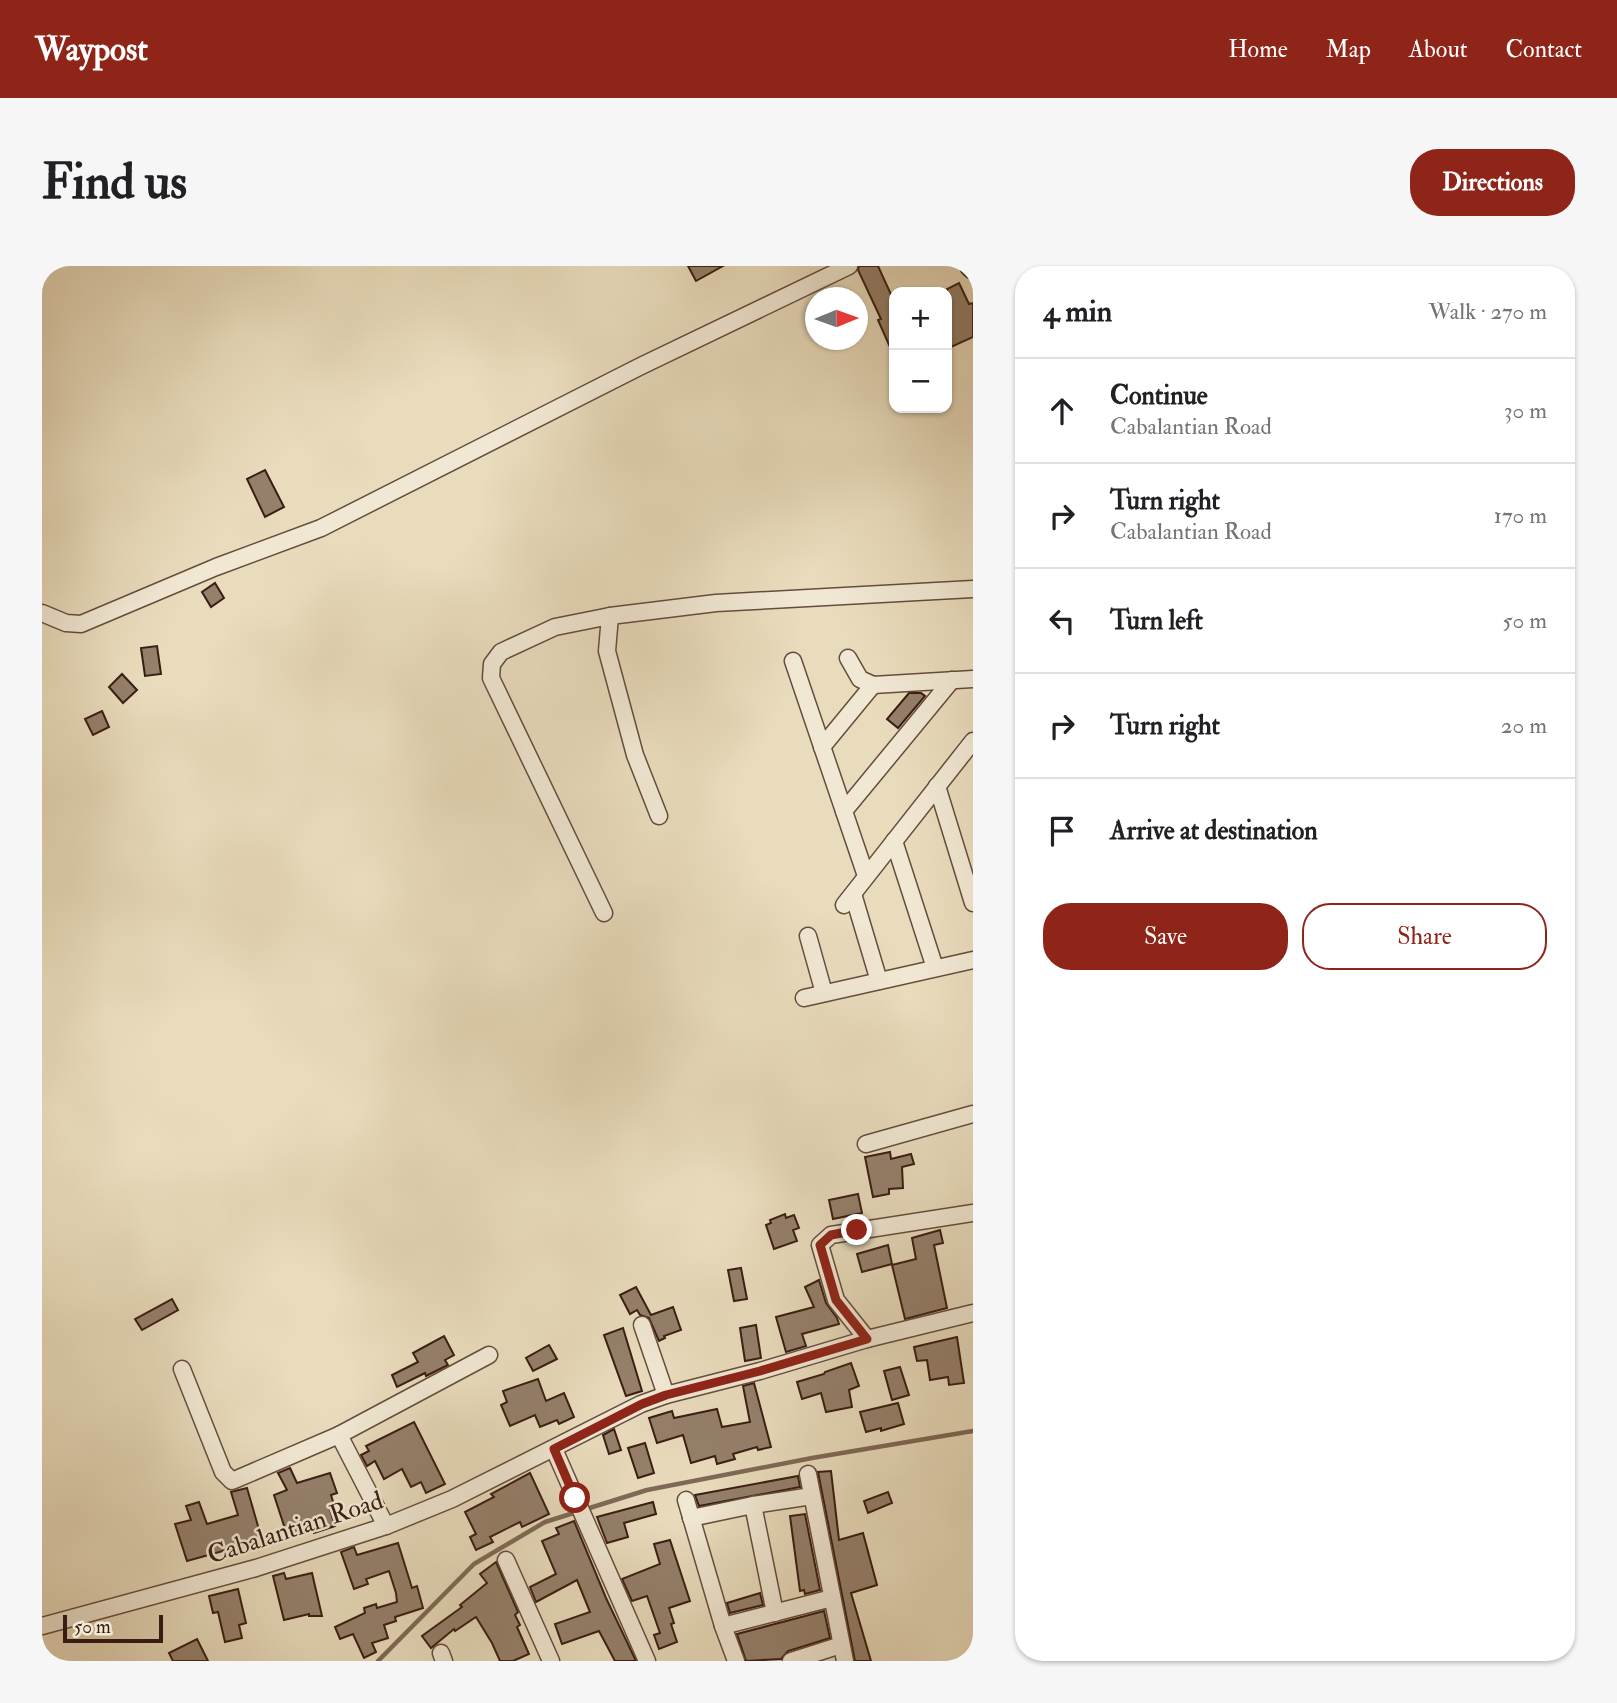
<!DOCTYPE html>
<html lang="en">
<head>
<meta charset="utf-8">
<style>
	:root { --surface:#fff; --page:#f6f6f6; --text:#202124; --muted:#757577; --line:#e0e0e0; --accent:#8f2418 }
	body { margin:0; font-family:"IM FELL Double Pica",serif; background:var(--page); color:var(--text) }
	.controls { position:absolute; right:21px; top:21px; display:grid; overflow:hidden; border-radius:14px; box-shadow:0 2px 5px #0004 }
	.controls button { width:63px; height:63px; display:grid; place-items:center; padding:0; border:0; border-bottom:2px solid var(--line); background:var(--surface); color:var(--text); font:35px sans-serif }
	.compass { position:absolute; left:763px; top:21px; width:63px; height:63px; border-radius:50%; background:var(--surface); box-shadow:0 2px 5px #0004; rotate:89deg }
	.scale { position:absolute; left:21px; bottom:18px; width:100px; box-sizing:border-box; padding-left:7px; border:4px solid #391d12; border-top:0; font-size:19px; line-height:24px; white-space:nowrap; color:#391d12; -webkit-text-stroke:5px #f1e8d4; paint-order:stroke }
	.stop { position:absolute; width:21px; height:21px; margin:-16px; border:5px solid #8f2418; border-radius:50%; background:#fff }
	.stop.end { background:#8f2418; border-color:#fff; box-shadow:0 2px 7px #0008 }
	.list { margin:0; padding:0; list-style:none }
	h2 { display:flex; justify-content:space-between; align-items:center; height:91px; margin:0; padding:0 28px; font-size:30px }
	h2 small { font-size:23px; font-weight:400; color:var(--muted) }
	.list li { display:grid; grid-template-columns:46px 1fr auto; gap:21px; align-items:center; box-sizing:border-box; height:105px; padding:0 28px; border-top:2px solid var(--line) }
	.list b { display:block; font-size:26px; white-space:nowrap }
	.list p { margin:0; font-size:23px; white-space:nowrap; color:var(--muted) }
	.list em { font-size:23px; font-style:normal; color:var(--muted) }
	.actions { display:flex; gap:14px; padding:21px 28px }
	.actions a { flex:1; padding:16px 0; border:2px solid var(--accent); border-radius:28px; text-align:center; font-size:24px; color:var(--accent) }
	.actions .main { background:var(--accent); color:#fff }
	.icon { flex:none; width:38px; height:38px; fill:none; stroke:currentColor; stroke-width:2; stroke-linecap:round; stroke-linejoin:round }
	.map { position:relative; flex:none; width:931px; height:1395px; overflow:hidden; border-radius:28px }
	header { display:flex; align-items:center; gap:42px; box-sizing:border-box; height:98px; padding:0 35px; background:var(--accent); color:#fff }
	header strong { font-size:33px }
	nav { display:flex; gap:38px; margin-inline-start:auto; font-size:24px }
	.intro { display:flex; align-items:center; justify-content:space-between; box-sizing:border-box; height:168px; padding:0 42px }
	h1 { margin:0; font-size:49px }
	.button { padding:18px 32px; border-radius:28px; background:var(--accent); color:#fff; font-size:24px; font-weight:700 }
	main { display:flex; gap:42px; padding:0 42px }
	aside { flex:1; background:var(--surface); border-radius:28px; box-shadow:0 2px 5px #0004 }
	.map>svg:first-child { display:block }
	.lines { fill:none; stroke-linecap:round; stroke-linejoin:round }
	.stream { stroke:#7f6956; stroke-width:4.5 }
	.building { fill:#95806b; stroke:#391d12; stroke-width:2 }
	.minor-casing { stroke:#654d3d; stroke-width:19 }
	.major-casing { stroke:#391d12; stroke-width:24 }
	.minor { stroke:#f1e8d4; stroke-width:16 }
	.major { stroke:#e9dcbd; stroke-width:21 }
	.route { stroke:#8f2418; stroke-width:9 }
	.labels { text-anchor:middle; stroke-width:5; stroke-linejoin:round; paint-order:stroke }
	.street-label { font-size:26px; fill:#391d12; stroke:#f1e8d4 }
</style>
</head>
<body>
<header>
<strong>Waypost</strong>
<nav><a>Home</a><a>Map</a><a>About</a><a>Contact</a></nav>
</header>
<div class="intro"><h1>Find us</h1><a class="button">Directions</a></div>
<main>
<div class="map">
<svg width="931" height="1395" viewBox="0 0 931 1395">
	<rect width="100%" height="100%" fill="#e9dcbd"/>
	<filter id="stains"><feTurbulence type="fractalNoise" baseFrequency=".00286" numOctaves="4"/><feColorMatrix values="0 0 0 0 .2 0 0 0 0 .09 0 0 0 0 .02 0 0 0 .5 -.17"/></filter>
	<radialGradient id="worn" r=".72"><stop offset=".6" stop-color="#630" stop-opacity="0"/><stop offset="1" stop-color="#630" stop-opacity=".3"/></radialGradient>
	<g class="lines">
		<path class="stream" d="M336,1395l96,-97 71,-42 102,-32 165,-32 161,-27"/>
	</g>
	<g class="building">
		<path d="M646,0h35l-27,15z"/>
		<path d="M817,0h19l16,35v55l-16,-36 3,-1 -23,-49z"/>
		<path d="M917,17l10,21 4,-1v34l-22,10 -4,-9v-49z"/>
		<path d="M223,204l19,37 -19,10 -18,-38z"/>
		<path d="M173,317l9,15 -13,9 -9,-15z"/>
		<path d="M115,380l4,28 -16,2 -4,-28z"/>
		<path d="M80,408l15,16 -14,13 -14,-16z"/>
		<path d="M867,427h12l4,3 -27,32 -11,-9z"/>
		<path d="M60,445l7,16 -16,8 -8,-16z"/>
		<path d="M848,886l1,7 20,-5 3,10 -12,3 1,21 -14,1v5l-16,3 -8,-40z"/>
		<path d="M816,928l4,19 -29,6 -4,-19z"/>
		<path d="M743,948l1,4 8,-3 5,13 -6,2 4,11 -23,8 -8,-24 5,-2 -1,-3z"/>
		<path d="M898,964l3,13 -9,2 13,63 -42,11 -13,-54 24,-6 -4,-21z"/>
		<path d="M846,979l4,19 -30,8 -5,-18z"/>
		<path d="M699,1002l6,31 -13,2 -6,-31z"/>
		<path d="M777,1014l7,23 11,15 2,6 -37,10 4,12 -20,6 -10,-35 38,-10 -9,-20z"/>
		<path d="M594,1021l15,28 22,-8 8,23 -17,6 1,2 -6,3 -10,-23 -9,-3 -3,-5 -7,4 -10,-19z"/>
		<path d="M130,1033l6,11 -36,20 -7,-11z"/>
		<path d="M714,1059l5,33 -16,3 -5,-33z"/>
		<path d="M581,1062l19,63 -16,5 -22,-61z"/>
		<path d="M402,1070l10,19 -9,5 3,5 -22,11 -1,-3 -28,14 -5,-12 26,-13 -5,-9z"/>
		<path d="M915,1071l7,46 -15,2 -1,-8 -18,3 -3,-20 -10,1 -3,-14z"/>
		<path d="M507,1079l8,14 -24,12 -7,-13z"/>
		<path d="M809,1097l8,23 -10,4 3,17 -26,5 -5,-19 -19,6 -5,-17 27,-8 1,-2z"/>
		<path d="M858,1101l9,28 -17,5 -8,-29z"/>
		<path d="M496,1113l8,22 18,-8 10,24 -15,7 -2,-4 -17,7 -5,-12 -25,11 -9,-21 6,-3 -4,-11z"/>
		<path d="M712,1117l17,64 -13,3 -1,-3 -24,7 2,5 -18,5 -2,-8 -24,7 -8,-28 -26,8 -8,-25 23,-7 2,7 43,-9 5,18 28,-5 -7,-36z"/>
		<path d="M856,1137l6,21 -23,7v-3l-15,4 -6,-20z"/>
		<path d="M372,1156l31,62 -19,9 -5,-11 -10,5 -9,-18 -18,10 -9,-18 -8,5 -6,-11 8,-4 -3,-5z"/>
		<path d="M572,1163l7,21 -12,4 -6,-19z"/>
		<path d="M603,1177l9,30 -16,5 -10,-30z"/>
		<path d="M248,1202l7,15 33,-10 7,20 -6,2 4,13 -5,1 5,17 -21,7 -1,-4 -25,9 -14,-43 13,-5 -9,-17z"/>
		<path d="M789,1205l8,69 24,-7 14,52 -26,8 20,68h-16l-37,-189z"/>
		<path d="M488,1207l19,41 -27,13 -2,-5 -30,15 3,5 -17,8 -6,-13 6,-3 -11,-22 29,-15 -3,-3z"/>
		<path d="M756,1210l2,11 -101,19 -4,-11z"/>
		<path d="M205,1222l15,52 -75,21 -12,-37 16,-4 -5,-14 13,-4 8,22 31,-9 -7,-23z"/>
		<path d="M846,1226l4,11 -24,10 -4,-12z"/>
		<path d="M611,1236l3,12 -32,9 4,14 -21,6 -10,-26z"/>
		<path d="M763,1248l15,76 -15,4 -1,-4 -4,1 -10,-75z"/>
		<path d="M532,1255l32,77 30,63h-21l-16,-30 -37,13 -7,-20 35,-12 -13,-32 -41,22 -6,-15 26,-13 -14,-33 17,-7 -3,-6z"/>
		<path d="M628,1274l20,61 -21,7 5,15 -3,1 6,18 -18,7 -5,-14 6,-2 -13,-37 -15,5 -10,-22 38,-15 -6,-20z"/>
		<path d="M356,1277l14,45 5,-2 6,22 -28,9 1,4 -12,4 4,13 -16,5 4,9 -12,6 -11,-24 -13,5 -5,-12 30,-14 -1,-5 12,-4 1,4 20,-6 -1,-9 -7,-22 -23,8 2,5 -14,5 -13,-37 13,-5 3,8z"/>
		<path d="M454,1296l22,50 -3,3 5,10 -3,2 12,27 -16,7h-13l-8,-18 -16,-26 -21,14 -1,-2 -23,19 -9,-12 40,-29 -2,-2 27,-22 -7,-9z"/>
		<path d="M242,1307l2,6 26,-6 10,43h-13v-2l-25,6 -11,-44z"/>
		<path d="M196,1323l8,34 -7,2 3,13 -17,4 -7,-30 -5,1 -4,-17z"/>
		<path d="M718,1327l3,12 -33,8 -3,-10z"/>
		<path d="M782,1345l6,27 -42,13 -7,8 -35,2 -9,-27z"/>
		<path d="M155,1373l11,22h-35l-4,-8z"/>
	</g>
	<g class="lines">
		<defs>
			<g id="minor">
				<path d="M0,347l24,10 15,1 135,-57 105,-39 320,-162 208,-100"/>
				<path d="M806,392l12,21 13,6 100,-6"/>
				<path d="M751,395l73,215"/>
				<path d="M780,481l51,-62"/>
				<path d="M895,520l36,117"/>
				<path d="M802,545l108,-131"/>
				<path d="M617,550l-24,-61 -28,-104 3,-35 106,-13 257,-14"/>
				<path d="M852,575l41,127"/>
				<path d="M811,628l26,87"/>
				<path d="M802,639l129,-164"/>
				<path d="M562,647l-113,-235 1,-14 9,-12 54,-25 55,-11"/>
				<path d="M766,670l16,57"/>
				<path d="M762,732l169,-38"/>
				<path d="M824,878l107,-30"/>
				<path d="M600,1059l24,70"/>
				<path d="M825,1073l-31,-39 -16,-55 11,-10 142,-22"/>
				<path d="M140,1103l41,103 9,9 107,-46 150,-80"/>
				<path d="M297,1169l47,91"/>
				<path d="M512,1183l93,212"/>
				<path d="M766,1208l37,187"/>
				<path d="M644,1234l37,126 13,35"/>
				<path d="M711,1239l22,108"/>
				<path d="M649,1252l62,-13 59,-9"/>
				<path d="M464,1294l45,101"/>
				<path d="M0,1360l214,-58 130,-42 66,-27 189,-95 25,-9 94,-24 107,-32 106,-26"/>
				<path d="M681,1360l109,-28"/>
				<path d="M399,1387l3,8"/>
				<path d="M749,1395l50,-16"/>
			</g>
			<path id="major" d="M929,0l2,2"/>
		</defs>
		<use href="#minor" class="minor-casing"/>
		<use href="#major" class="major-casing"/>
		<use href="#minor" class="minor"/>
		<use href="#major" class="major"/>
	</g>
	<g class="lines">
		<path class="route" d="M533,1232l-21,-49 88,-45 24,-9 94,-24 107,-32 -31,-39 -16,-55 11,-10 26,-5"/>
	</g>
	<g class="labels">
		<g class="street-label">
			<text transform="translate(253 1261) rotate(-18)" y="9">Cabalantian Road</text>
		</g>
	</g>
	<rect width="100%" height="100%" filter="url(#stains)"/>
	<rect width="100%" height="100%" fill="url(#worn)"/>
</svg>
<div class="controls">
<button>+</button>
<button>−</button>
</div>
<svg class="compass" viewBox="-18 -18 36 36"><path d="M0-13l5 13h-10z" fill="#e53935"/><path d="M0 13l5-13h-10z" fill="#757577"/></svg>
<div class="scale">50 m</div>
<div class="stop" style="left:533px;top:1232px"></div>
<div class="stop end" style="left:815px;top:964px"></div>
</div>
<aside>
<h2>4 min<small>Walk · 270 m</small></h2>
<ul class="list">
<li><svg class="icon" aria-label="ahead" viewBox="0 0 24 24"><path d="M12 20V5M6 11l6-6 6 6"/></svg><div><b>Continue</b><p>Cabalantian Road</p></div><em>30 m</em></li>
<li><svg class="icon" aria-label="right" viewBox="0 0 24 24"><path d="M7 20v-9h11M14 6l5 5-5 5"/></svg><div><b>Turn right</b><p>Cabalantian Road</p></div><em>170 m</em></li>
<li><svg class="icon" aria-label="left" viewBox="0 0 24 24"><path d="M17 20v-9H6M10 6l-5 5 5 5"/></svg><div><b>Turn left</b></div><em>50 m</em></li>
<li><svg class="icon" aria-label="right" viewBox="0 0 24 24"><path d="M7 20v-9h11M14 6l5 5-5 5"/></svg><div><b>Turn right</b></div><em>20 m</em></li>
<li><svg class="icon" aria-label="arrive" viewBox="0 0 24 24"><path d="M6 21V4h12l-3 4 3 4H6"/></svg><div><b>Arrive at destination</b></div></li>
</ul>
<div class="actions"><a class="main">Save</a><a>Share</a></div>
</aside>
</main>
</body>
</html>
